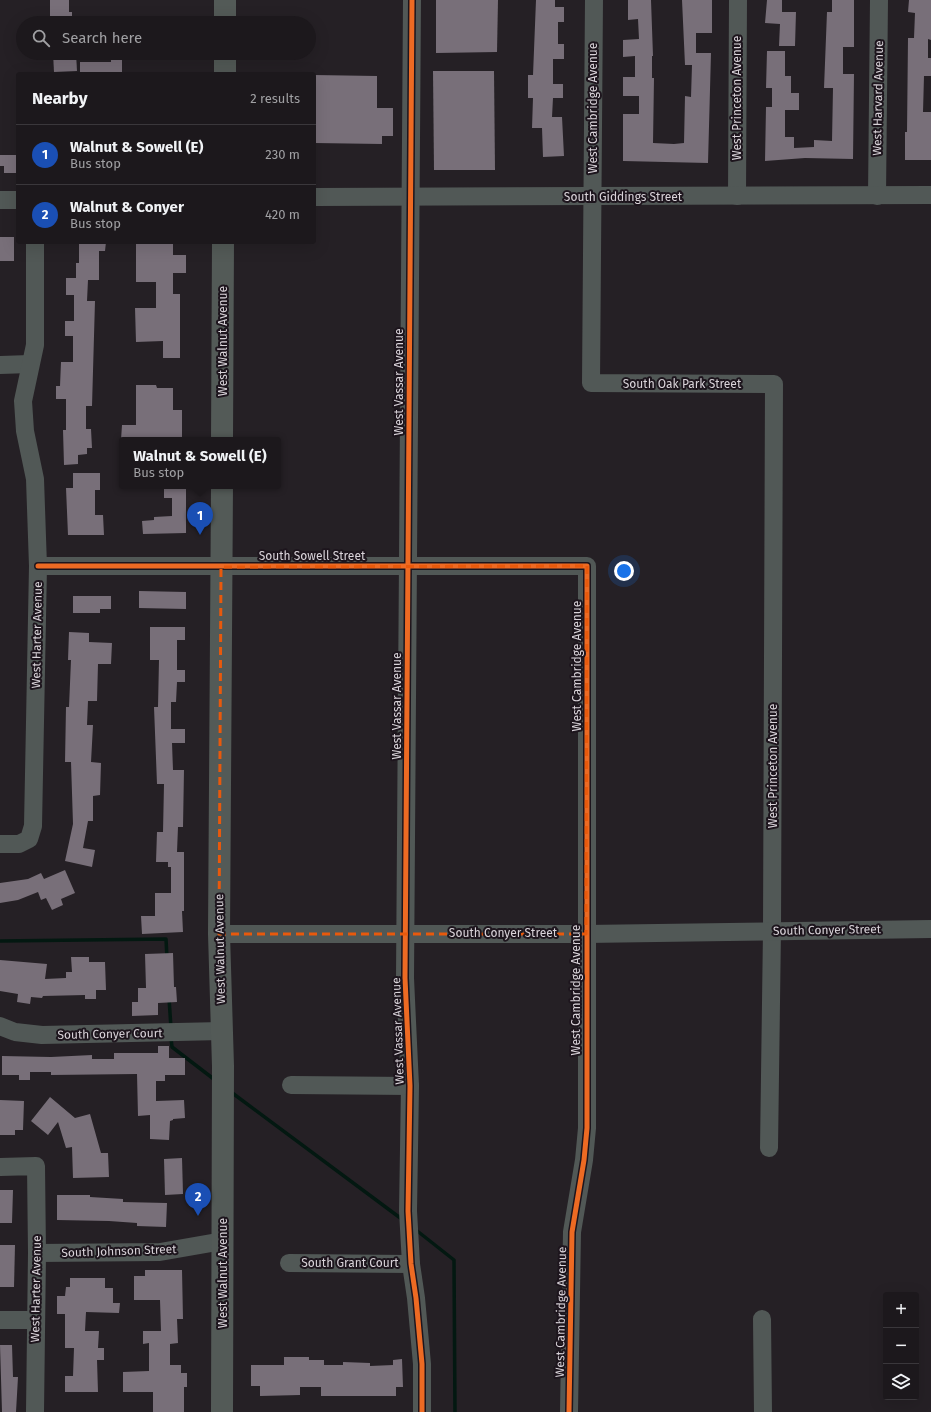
<!DOCTYPE html>
<html lang="en">
<head>
<meta charset="utf-8">
<style>
	:root { --surface:#1c181c; --page:#252125; --text:#f1f3f6; --muted:#a0a0a3; --line:#3a373b; --accent:#9a949a }
	body { margin:0; font-family:"Fira Sans",sans-serif; background:var(--page); color:var(--text) }
	.controls { position:absolute; right:12px; bottom:12px; display:grid; overflow:hidden; border-radius:4px; box-shadow:0 4px 16px #0002 }
	.controls button { width:36px; height:36px; display:grid; place-items:center; padding:0; border:0; border-bottom:1px solid var(--line); background:var(--surface); color:var(--text); font:20px sans-serif }
	.you { position:absolute; left:624px; top:571px; width:14px; height:14px; margin:-10px; border:3px solid #fff; border-radius:50%; background:#1a73e8; box-shadow:0 0 0 6px #1a73e833 }
	.badge { display:grid; place-items:center; width:26px; height:26px; border-radius:50%; background:var(--accent); color:#fff; font-size:13px; font-weight:700 }
	.pin { position:absolute; translate:-50% -33px; filter:drop-shadow(0 1px 2px #0008) }
	.pin::after { content:''; position:absolute; top:21px; width:14px; height:12px; background:inherit; clip-path:polygon(0 0,100% 0,50% 100%) }
	.popup { position:absolute; left:119px; top:437px; width:162px; height:52px; box-sizing:border-box; display:grid; place-content:center; border-radius:4px; background:var(--surface); filter:drop-shadow(0 1px 3px #0005); font-size:13px; white-space:nowrap; color:var(--muted) }
	.popup b { font-size:15px; color:var(--text) }
	.popup::after { content:''; position:absolute; left:50%; top:100%; margin-left:-8px; border:8px solid transparent; border-top-color:var(--surface) }
	.list { margin:0; padding:0; list-style:none }
	h2 { display:flex; justify-content:space-between; align-items:center; height:52px; margin:0; padding:0 16px; font-size:17px }
	h2 small { font-size:13px; font-weight:400; color:var(--muted) }
	.list li { display:grid; grid-template-columns:26px 1fr auto; gap:12px; align-items:center; box-sizing:border-box; height:60px; padding:0 16px; border-top:1px solid var(--line) }
	.list b { display:block; font-size:15px; white-space:nowrap }
	.list p { margin:0; font-size:13px; white-space:nowrap; color:var(--muted) }
	.list em { font-size:13px; font-style:normal; color:var(--muted) }
	.icon { flex:none; width:22px; height:22px; fill:none; stroke:currentColor; stroke-width:2; stroke-linecap:round; stroke-linejoin:round }
	.map { position:relative; flex:none; width:931px; height:1412px; overflow:hidden }
	.search { position:absolute; background:var(--surface); box-shadow:0 4px 16px #0002; left:16px; top:16px; width:300px; height:44px; display:flex; align-items:center; gap:10px; box-sizing:border-box; padding:0 14px; border-radius:22px; color:var(--muted); font-size:15px }
	.panel { position:absolute; background:var(--surface); box-shadow:0 4px 16px #0002; left:16px; top:72px; width:300px; height:172px; border-radius:4px }
	.map>svg:first-child { display:block }
	.lines { fill:none; stroke-linecap:round; stroke-linejoin:round }
	.stream { stroke:#031811; stroke-width:3.5 }
	.building { fill:#786f79 }
	.minor { stroke:#515856; stroke-width:18 }
	.major { stroke:#535a57; stroke-width:22 }
	.cycleway-casing { stroke:#1d151d; stroke-width:8 }
	.cycleway { stroke:#ed6a23; stroke-width:5 }
	.marked { fill:none; stroke:#e8590c; stroke-width:3; stroke-dasharray:8 5; stroke-linejoin:round }
	.labels { text-anchor:middle; stroke-width:4; stroke-linejoin:round; paint-order:stroke }
	.street-label { font-size:12px; fill:#d9d3d9; stroke:#1d151d }
</style>
</head>
<body>
<div class="map">
<svg width="931" height="1412" viewBox="0 0 931 1412">
	<rect width="100%" height="100%" fill="#252025"/>
	<g class="lines">
		<g class="stream">
			<path d="M0,941l166,-2 1,19"/>
			<path d="M169,998l2,30"/>
			<path d="M171,1038l1,9 43,33"/>
			<path d="M231,1092l172,128"/>
			<path d="M416,1230l38,30 1,152"/>
		</g>
	</g>
	<g class="building">
		<path d="M50,0h19v12h3v11h-22z"/>
		<path d="M436,0h62l-1,52 -61,1z"/>
		<path d="M536,0h19v7h9v15h-6v22h6v15h-11v25h10v14h-10l-1,19h10l2,39 -21,1 -1,-29h-10l1,-30h-5v-23h5z"/>
		<path d="M628,0h23l2,56h-1v22h2l-1,65 21,1 10,-1 1,-47 6,1 1,-32h-7l-3,-65h30v33h-16v20h15l-3,110 -85,-2v-47h16v-18h-16v-19h12v-21l-12,1v-17l16,-1 -1,-20 -10,1z"/>
		<path d="M767,0h15v12h14l-1,34h-16l1,-22 -15,-1z"/>
		<path d="M832,0h22v47h-11v27h11l-1,85 -48,-1 -40,3 1,-54h6v-19h-6l1,-37h18v25h6v17h8v17h-14v27h9v11l20,-1v-7l18,1 1,-53h-9l3,-76h5z"/>
		<path d="M909,0h22v40l-3,-1v19h3v18h-7l-1,36h8v48h-26v-28h2l1,-94h6l1,-25 -7,-1z"/>
		<path d="M53,53h23l1,18 -23,1z"/>
		<path d="M111,53h11v21h-42v-12h31z"/>
		<path d="M433,71h61l1,99h-61z"/>
		<path d="M314,75l63,1v32h16v28h-11v8l-68,-1z"/>
		<path d="M0,155h18v18h-14v-7h-4z"/>
		<rect x="0" y="237" width="14" height="24"/>
		<path d="M79,242h27l-1,9h-6v29h-11l-1,21h8l-3,105h-6v23h5l1,19h-5v6l-9,1v9l-14,1 -1,-35h3v-31h-10v-13h4l1,-24h12v-26h-8v-15h9v-26h-8v-17h10v-15h3z"/>
		<path d="M156,242h17v13h13v18h-13v21h7v64h-17v-17l-27,1 -1,-34h21v-26h-20v-38h20z"/>
		<path d="M136,385h20l1,3h16v22h9v30h-61l1,-15h14z"/>
		<path d="M73,473h27v17h-5v25h8l1,20h-36l-2,-47h7z"/>
		<path d="M164,486h22v47l-43,1 -1,-13 12,-1v-3l18,-1v-18h-8z"/>
		<path d="M139,591l47,1v17l-47,-1z"/>
		<path d="M73,596h38v13h-11v4h-27z"/>
		<path d="M150,627h35v13h-8v30h8v12h-8l-1,20h-5v27h14v14h-13l1,27h11l-1,57h-5l-1,25h7v59h-2l1,21 -41,2 -1,-18h14v-23h16v-26h-3v-5h-12l1,-30h6l1,-48h-7l-3,-77h4l1,-47h-9z"/>
		<path d="M69,632l20,1v9l23,1 -1,21h-13l-1,37h-9l-1,24h6l-2,37 10,1 -1,32 -7,1v25h-5l-5,27 12,2 -3,17 -27,-6 8,-37 -2,-62h-6l1,-55h3l2,-47h-3z"/>
		<path d="M65,870l10,23 -14,6 2,6 -11,5 -6,-12 -5,2 -3,-8 -20,8 -18,3v-20l28,-4 13,-6 3,6z"/>
		<path d="M173,953l1,34h2l1,15 -19,1v12l-26,1v-14h6v-14h8l-1,-34z"/>
		<path d="M71,957h18v5h16l1,28h-10v9h-11v-4l-42,1 -1,2 -11,-1 -1,7 -13,-2 1,-8 -18,-3v-31l47,4 -2,15 21,-1v-6h6z"/>
		<path d="M158,1046h11v12h16v17h-20v6h-9v20l28,-1 1,18 -12,1v1l-3,1 -1,19 -19,-1v-24l-12,1 -1,-42 -86,1v-3h-21v8h-11v-5h-17v-19l49,1 41,-2v4h22v-6h44z"/>
		<path d="M50,1097l25,21 15,-4 11,39h7l1,24 -36,1 -1,-31 -6,1 -8,-26 -10,13 -17,-14z"/>
		<path d="M0,1100l24,1 -1,29h-8v5h-15z"/>
		<path d="M182,1158l1,36 -18,1 -1,-36z"/>
		<path d="M0,1190h13l-1,33h-12z"/>
		<path d="M57,1195h33v2l33,2v3l44,1 -1,24 -29,-1v-3l-28,-2 -52,-1z"/>
		<path d="M0,1245h15l-1,42h-14z"/>
		<path d="M145,1270h37l1,49h-6l1,24 -8,1v21h11v8h6v14h-3v25h-31v-20h-30v-20l26,-1v-28l-6,1v-13h18l-1,-31h-26v-24h11z"/>
		<path d="M70,1278h35v10h8v15h7l-1,10 -33,-1 -1,19h14l-1,17h6v12h-7l1,32h-33v-16h8l1,-28h-9v-34h-8v-18h8l1,-9h4z"/>
		<path d="M0,1345h12l1,32h5l-2,35h-14z"/>
		<path d="M284,1357h25v3h15v5h19v-3l27,1v3l23,-1v-5l9,-1 1,28h-7v9h-75v-9h-21v8l-40,1v-10h-9v-21h33z"/>
	</g>
	<g class="lines">
		<g class="minor">
			<path d="M412,0l-7,978 5,108 -2,125 3,53 5,34 6,66v48"/>
			<path d="M594,0l-3,383 183,1 -2,546 -3,218"/>
			<path d="M737,196l1,-196"/>
			<path d="M877,196l2,-196"/>
			<path d="M314,197l617,-2"/>
			<path d="M0,200h18"/>
			<path d="M0,365l30,-1"/>
			<path d="M38,566h549v562l-3,32 -12,72 -3,180"/>
			<path d="M0,844h19l10,-5 4,-13 5,-260 -3,-87 -10,-48 -2,-30 12,-56v-103"/>
			<path d="M219,934h367l345,-5"/>
			<path d="M0,1026l15,6 27,3 180,-4"/>
			<path d="M291,1085l119,1"/>
			<path d="M0,1167l36,-1 1,87 -2,159"/>
			<path d="M37,1253l123,-1 63,-11"/>
			<path d="M289,1263l122,1"/>
			<path d="M762,1319l1,93"/>
			<path d="M0,1320h35"/>
		</g>
		<g class="major">
			<path d="M225,23v-23"/>
			<path d="M225,74v-21"/>
			<path d="M222,440l1,-198"/>
			<path d="M222,486l-3,448 4,132 -1,346"/>
		</g>
		<defs>
			<g id="cycleway">
				<path d="M412,0l-7,978 5,108 -2,125 3,53 5,34 6,66v48"/>
				<path d="M38,566h549v562l-3,32 -12,72 -3,180"/>
			</g>
		</defs>
		<use href="#cycleway" class="cycleway-casing"/>
		<use href="#cycleway" class="cycleway"/>
	</g>
	<path class="marked" d="M587,566l-1,368h-367l2,-367z"/>
	<g class="labels">
		<g class="street-label">
			<text transform="translate(737 98) rotate(-90)" y="4">West Princeton Avenue</text>
			<text transform="translate(878 98) rotate(-89)" y="4">West Harvard Avenue</text>
			<text transform="translate(593 108) rotate(-90)" y="4">West Cambridge Avenue</text>
			<text x="623" y="201">South Giddings Street</text>
			<text transform="translate(223 341) rotate(-90)" y="4">West Walnut Avenue</text>
			<text transform="translate(399 382) rotate(-90)" y="4">West Vassar Avenue</text>
			<text x="682" y="388">South Oak Park Street</text>
			<text x="312" y="560">South Sowell Street</text>
			<text transform="translate(37 635) rotate(-89)" y="4">West Harter Avenue</text>
			<text transform="translate(577 666) rotate(-90)" y="4">West Cambridge Avenue</text>
			<text transform="translate(397 706) rotate(-90)" y="4">West Vassar Avenue</text>
			<text transform="translate(773 766) rotate(-90)" y="4">West Princeton Avenue</text>
			<text transform="translate(827 930) rotate(-1)" y="4">South Conyer Street</text>
			<text x="503" y="937">South Conyer Street</text>
			<text transform="translate(220 949) rotate(-91)" y="4">West Walnut Avenue</text>
			<text transform="translate(576 990) rotate(-90)" y="4">West Cambridge Avenue</text>
			<text transform="translate(398 1031) rotate(-92)" y="4">West Vassar Avenue</text>
			<text transform="translate(110 1034) rotate(-1)" y="4">South Conyer Court</text>
			<text transform="translate(119 1251) rotate(-2)" y="4">South Johnson Street</text>
			<text x="350" y="1267">South Grant Court</text>
			<text transform="translate(223 1273) rotate(-90)" y="4">West Walnut Avenue</text>
			<text transform="translate(36 1289) rotate(-89)" y="4">West Harter Avenue</text>
			<text transform="translate(561 1312) rotate(-89)" y="4">West Cambridge Avenue</text>
		</g>
	</g>
</svg>
<div class="controls">
<button>+</button>
<button>−</button>
<button><svg class="icon" aria-label="layers" viewBox="0 0 24 24"><path d="M12 4l9 5-9 5-9-5zM3 14l9 5 9-5"/></svg></button>
</div>
<div class="you"></div>
<div class="pin badge" style="left:200px;top:535px;background:#1a4fb4">1</div>
<div class="popup"><b>Walnut &amp; Sowell (E)</b>Bus stop</div>
<div class="pin badge" style="left:198px;top:1216px;background:#1a4fb4">2</div>
<div class="search"><svg class="icon" aria-label="search" viewBox="0 0 24 24"><circle cx="10" cy="10" r="6"/><path d="M15 15l6 6"/></svg>Search here</div>
<section class="panel">
<h2>Nearby<small>2 results</small></h2>
<ul class="list">
<li><span class="badge" style="background:#1a4fb4">1</span><div><b>Walnut &amp; Sowell (E)</b><p>Bus stop</p></div><em>230 m</em></li>
<li><span class="badge" style="background:#1a4fb4">2</span><div><b>Walnut &amp; Conyer</b><p>Bus stop</p></div><em>420 m</em></li>
</ul>
</section>
</div>
</body>
</html>
